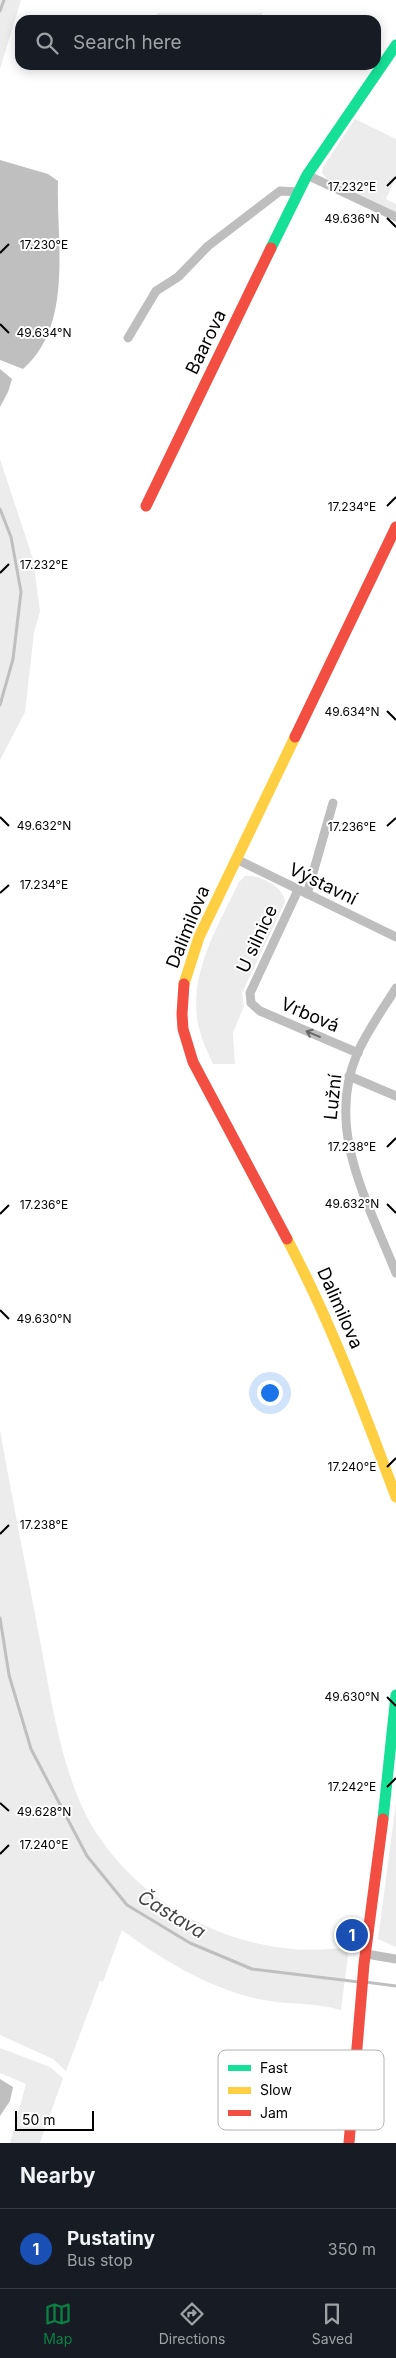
<!DOCTYPE html>
<html lang="en">
<head>
<meta charset="utf-8">
<style>
	:root { --surface:#171b24; --page:#20242c; --text:#f1f3f6; --muted:#9ea1a6; --line:#363941; --accent:#0b8043 }
	body { margin:0; font-family:Inter,sans-serif; background:var(--page); color:var(--text) }
	.scale { position:absolute; left:15px; bottom:12px; width:79px; box-sizing:border-box; padding-left:5px; border:2px solid #000; border-top:0; font-size:14px; line-height:18px; white-space:nowrap; color:#000; -webkit-text-stroke:4px #fff; paint-order:stroke }
	.you { position:absolute; left:269px; top:1392px; width:18px; height:18px; margin:-12px; border:4px solid #fff; border-radius:50%; background:#1a73e8; box-shadow:0 0 0 8px #1a73e833 }
	.badge { display:grid; place-items:center; width:32px; height:32px; border-radius:50%; background:var(--accent); color:#fff; font-size:16px; font-weight:700 }
	.pin { position:absolute; translate:-50% -50%; border:2px solid #fff; box-shadow:0 1px 5px #0006 }
	.list { margin:0; padding:0; list-style:none }
	h2 { display:flex; justify-content:space-between; align-items:center; height:65px; margin:0; padding:0 20px; font-size:21px }
	h2 small { font-size:16px; font-weight:400; color:var(--muted) }
	.list li { display:grid; grid-template-columns:32px 1fr auto; gap:15px; align-items:center; box-sizing:border-box; height:80px; padding:0 20px; border-top:1px solid var(--line) }
	.list b { display:block; font-size:19px; white-space:nowrap }
	.list p { margin:0; font-size:16px; white-space:nowrap; color:var(--muted) }
	.list em { font-size:16px; font-style:normal; color:var(--muted) }
	.icon { flex:none; width:28px; height:28px; fill:none; stroke:currentColor; stroke-width:2; stroke-linecap:round; stroke-linejoin:round }
	.map { position:relative; flex:none; width:396px; height:2143px; overflow:hidden }
	.search { position:absolute; background:var(--surface); box-shadow:0 2px 12px #0003; left:15px; right:15px; top:15px; height:55px; display:flex; align-items:center; gap:12px; box-sizing:border-box; padding:0 18px; border-radius:15px; color:var(--muted); font-size:19px }
	.sheet { height:145px; background:var(--surface) }
	nav { display:flex; justify-content:space-around; align-items:center; box-sizing:border-box; height:70px; border-top:1px solid var(--line); background:var(--surface); font-size:14px; color:var(--muted) }
	nav a { display:grid; justify-items:center; gap:2px }
	nav .on { color:var(--accent) }
	.map>svg:first-child { display:block }
	.green { fill:#ececec }
	.water { fill:#bfbfbf }
	.lines { fill:none; stroke-linecap:round; stroke-linejoin:round }
	.stream { stroke:#bfbfbf; stroke-width:3 }
	.street { stroke:#bebebe; stroke-width:9 }
	.fast { stroke:#16e098; stroke-width:11 }
	.slow { stroke:#ffcf43; stroke-width:11 }
	.jam { stroke:#f24e42; stroke-width:11 }
	.oneway { stroke:#686868 }
	.ticks { fill:none; stroke:#000; stroke-width:2 }
	.labels { text-anchor:middle; stroke-width:4; stroke-linejoin:round; paint-order:stroke }
	.street-label { font-size:18px; fill:#000; stroke:#fff }
	.water-label { font-size:19px; font-style:italic; fill:#444; stroke:#fff }
	.key { fill:#fff; stroke:#b2b2b2; stroke-width:1 }
	.key-label { font-size:14px; fill:#000 }
	.ticks-label { font-size:12px; text-anchor:middle; fill:#000; stroke:#fff; stroke-width:4; stroke-linejoin:round; paint-order:stroke }
</style>
</head>
<body>
<div class="map">
<svg width="396" height="2143" viewBox="0 0 396 2143">
	<rect width="100%" height="100%" fill="#fff"/>
	<g class="green">
		<path d="M0,0h21l-21,69z"/>
		<path d="M158,13h105l-5,7h-108z"/>
		<path d="M355,119l41,20v38l-10,22 10,5v8l-69,-33 -5,-6 1,-6z"/>
		<path d="M0,459l33,100 7,52 -6,22 -9,79 -25,48z"/>
		<path d="M245,876c13,-2 39,10 40,26l-43,91 2,13 -11,27 2,31h-22c-5,-11 -10,-21 -13,-32 -15,-53 17,-104 39,-150z"/>
		<path d="M0,1430c12,69 26,137 39,205 12,62 23,146 58,199 53,81 156,128 252,113l-8,63c-27,-8 -56,-5 -83,-11 -49,-11 -96,-39 -136,-69l-19,52 -3,-1 -34,90 -13,-12 -53,-24z"/>
		<path d="M396,1802v145l-18,-8z"/>
		<path d="M0,2048l50,19 13,11 -23,65h-30l16,-59 -26,-11z"/>
	</g>
	<g class="water">
		<path d="M0,160l48,14 10,7c-2,60 16,144 -35,188l-23,-9z"/>
		<path d="M0,369l12,10 -4,13 -8,15z"/>
		<path d="M0,2079l13,8 -3,14 -10,15z"/>
	</g>
	<g class="lines">
		<g class="stream">
			<path d="M0,11l4,-11"/>
			<path d="M0,509l11,28 10,55 -8,67 -13,46"/>
			<path d="M0,1618l9,57 22,74 56,107 40,49 63,38 62,26 107,13"/>
			<path d="M365,1982l31,4"/>
		</g>
		<g class="street">
			<path d="M307,175l89,42"/>
			<path d="M128,338l28,-47 22,-14 30,-31 72,-55 19,1"/>
			<path d="M236,859l160,78"/>
			<path d="M298,890l-48,103 1,10 9,8 98,42"/>
			<path d="M307,894l26,-91"/>
			<path d="M396,988c-13,21 -29,43 -39,66 -32,76 11,148 39,219"/>
			<path d="M349,1076l47,20"/>
			<path d="M366,1954l30,5"/>
		</g>
		<g class="fast">
			<path d="M271,248l36,-73 89,-130"/>
			<path d="M383,1819l13,-124"/>
		</g>
		<g class="slow">
			<path d="M184,984l15,-47 96,-200"/>
			<path d="M287,1239c44,83 76,170 109,258"/>
		</g>
		<g class="jam">
			<path d="M146,506l125,-258"/>
			<path d="M295,737l101,-210"/>
			<path d="M184,984l-2,30 1,15 10,33 94,177"/>
			<path d="M349,2143l15,-179 19,-145"/>
		</g>
	</g>
	<defs><path id="oneway-shaft" d="M-6 0H5M1.5-3L5.5 0L1.5 3" fill="none" stroke-width="1.6" stroke-linecap="round" stroke-linejoin="round" transform="scale(1.25)"/></defs>
	<use class="oneway" href="#oneway-shaft" transform="translate(313 1034) rotate(-157)"/>
	<path class="ticks" d="M387,186l9,-9M387,218l9,9M0,253l9,-9M0,324l9,9M387,506l9,-9M0,573l9,-9M387,711l9,9M0,817l9,9M387,826l9,-8M0,893l9,-8M387,1147l9,-9M387,1204l9,9M0,1214l9,-9M0,1310l9,9M387,1467l9,-9M0,1534l9,-9M387,1697l9,9M387,1787l9,-9M0,1803l9,8M0,1854l9,-9"/>
	<g class="labels">
		<g class="street-label">
			<text transform="translate(206 342) rotate(-64)" y="6">Baarova</text>
			<text transform="translate(323 884) rotate(26)" y="6">Výstavní</text>
			<text transform="translate(188 927) rotate(-68)" y="6">Dalimilova</text>
			<text transform="translate(257 939) rotate(-65)" y="6">U silnice</text>
			<text transform="translate(310 1015) rotate(23)" y="6">Vrbová</text>
			<text transform="translate(333 1097) rotate(-84)" y="6">Lužní</text>
			<text transform="translate(340 1308) rotate(66)" y="6">Dalimilova</text>
		</g>
		<g class="water-label">
			<text transform="translate(172 1914) rotate(31)" y="7">Častava</text>
		</g>
	</g>
	<rect x="218" y="2050" width="166" height="80" rx="8" class="key"/>
	<rect x="228" y="2065" width="23" height="6" fill="#16e098"/>
	<rect x="228" y="2087" width="23" height="7" fill="#ffcf43"/>
	<rect x="228" y="2110" width="23" height="6" fill="#f24e42"/>
	<g class="key-label">
		<text x="260" y="2073">Fast</text>
		<text x="260" y="2095">Slow</text>
		<text x="260" y="2118">Jam</text>
	</g>
	<g class="ticks-label">
		<text x="352" y="191">17.232°E</text>
		<text x="352" y="223">49.636°N</text>
		<text x="44" y="249">17.230°E</text>
		<text x="44" y="337">49.634°N</text>
		<text x="352" y="511">17.234°E</text>
		<text x="44" y="569">17.232°E</text>
		<text x="352" y="716">49.634°N</text>
		<text x="44" y="830">49.632°N</text>
		<text x="352" y="831">17.236°E</text>
		<text x="44" y="889">17.234°E</text>
		<text x="352" y="1151">17.238°E</text>
		<text x="352" y="1208">49.632°N</text>
		<text x="44" y="1209">17.236°E</text>
		<text x="44" y="1323">49.630°N</text>
		<text x="352" y="1471">17.240°E</text>
		<text x="44" y="1529">17.238°E</text>
		<text x="352" y="1701">49.630°N</text>
		<text x="352" y="1791">17.242°E</text>
		<text x="44" y="1816">49.628°N</text>
		<text x="44" y="1849">17.240°E</text>
	</g>
</svg>
<div class="scale">50 m</div>
<div class="you"></div>
<div class="pin badge" style="left:352px;top:1935px;background:#1a4fb4">1</div>
<div class="search"><svg class="icon" aria-label="search" viewBox="0 0 24 24"><circle cx="10" cy="10" r="6"/><path d="M15 15l6 6"/></svg>Search here</div>
</div>
<section class="sheet">
<h2>Nearby<small></small></h2>
<ul class="list">
<li><span class="badge" style="background:#1a4fb4">1</span><div><b>Pustatiny</b><p>Bus stop</p></div><em>350 m</em></li>
</ul>
</section>
<nav>
<a class="on"><svg class="icon" aria-label="map" viewBox="0 0 24 24"><path d="M3 6l6-2 6 2 6-2v14l-6 2-6-2-6 2zM9 4v14M15 6v14"/></svg>Map</a>
<a><svg class="icon" aria-label="directions" viewBox="0 0 24 24"><path d="M12 3l9 9-9 9-9-9zM9 14v-3h6M13 9l2 2-2 2"/></svg>Directions</a>
<a><svg class="icon" aria-label="saved" viewBox="0 0 24 24"><path d="M7 4h10v16l-5-4-5 4z"/></svg>Saved</a>
</nav>
</body>
</html>
